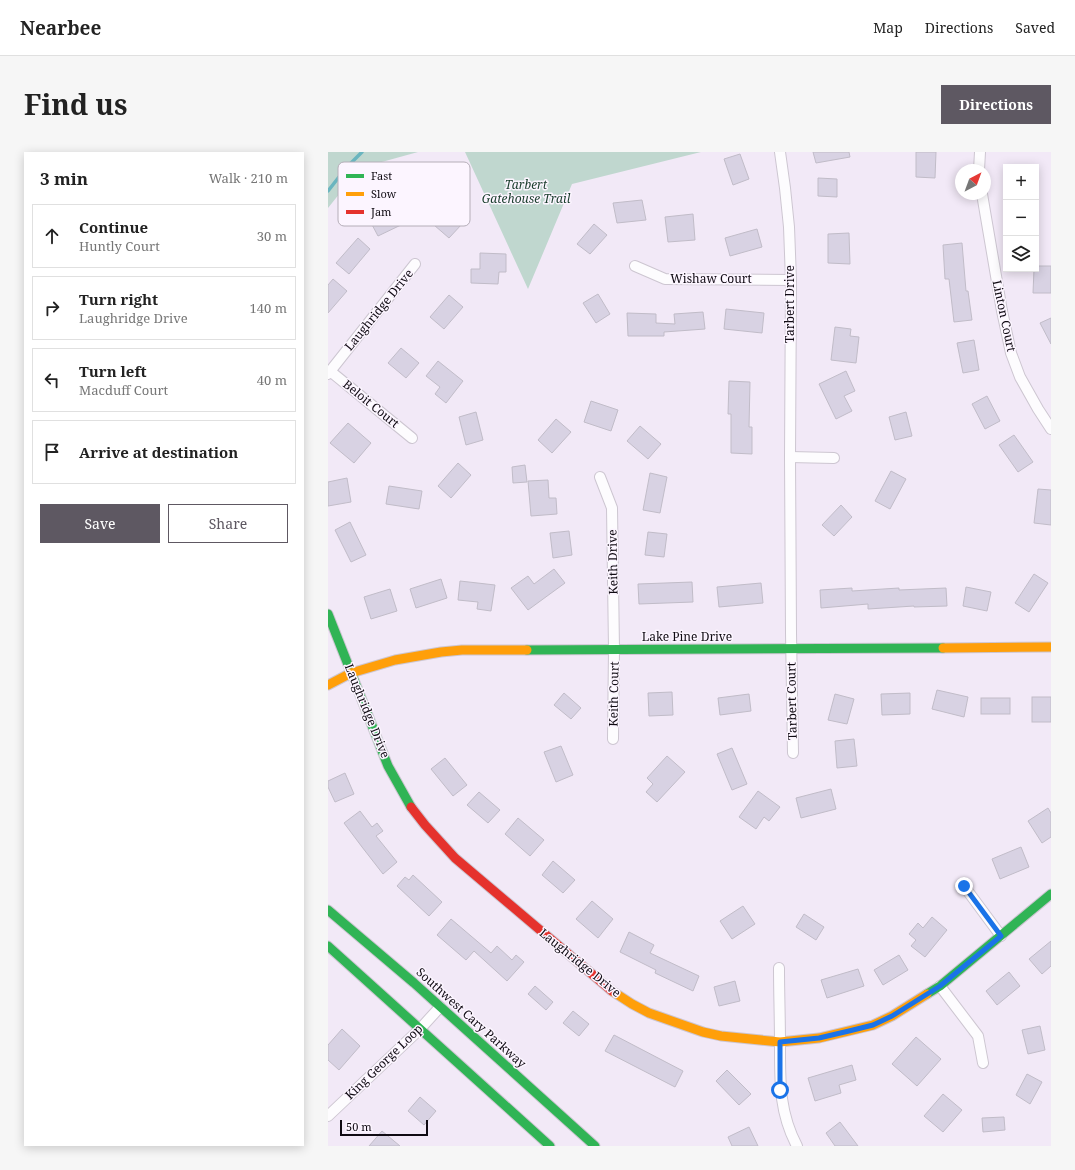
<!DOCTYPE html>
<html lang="en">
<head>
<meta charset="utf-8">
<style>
	:root { --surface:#fff; --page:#f6f6f6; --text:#222; --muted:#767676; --line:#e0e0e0; --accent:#5e5862 }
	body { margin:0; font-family:"Noto Serif",serif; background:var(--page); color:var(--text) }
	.controls { position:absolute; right:12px; top:12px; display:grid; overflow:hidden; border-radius:0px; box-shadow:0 2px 10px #0003 }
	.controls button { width:36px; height:36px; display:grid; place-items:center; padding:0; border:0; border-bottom:1px solid var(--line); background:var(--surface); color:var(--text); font:20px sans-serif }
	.compass { position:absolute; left:627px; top:12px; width:36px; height:36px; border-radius:50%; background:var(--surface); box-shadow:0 2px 10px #0003; rotate:41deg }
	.scale { position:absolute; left:12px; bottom:10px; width:88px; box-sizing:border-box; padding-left:4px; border:2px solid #0f0a12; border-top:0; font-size:11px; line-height:14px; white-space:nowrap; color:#0f0a12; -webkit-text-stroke:3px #fcf5ff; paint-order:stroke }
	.stop { position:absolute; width:12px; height:12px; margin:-9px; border:3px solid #1a73e8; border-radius:50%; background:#fff }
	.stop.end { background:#1a73e8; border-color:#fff; box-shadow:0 1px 4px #0008 }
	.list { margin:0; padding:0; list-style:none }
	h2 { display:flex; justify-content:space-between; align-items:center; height:52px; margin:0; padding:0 16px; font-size:17px }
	h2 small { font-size:13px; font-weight:400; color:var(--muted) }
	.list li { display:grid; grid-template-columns:26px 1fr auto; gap:12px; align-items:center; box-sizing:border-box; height:64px; margin:0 8px 8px; padding:0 8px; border:1px solid var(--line); border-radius:0px }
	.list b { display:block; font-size:15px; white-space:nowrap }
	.list p { margin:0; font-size:13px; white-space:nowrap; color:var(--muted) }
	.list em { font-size:13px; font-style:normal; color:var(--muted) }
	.actions { display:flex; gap:8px; padding:12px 16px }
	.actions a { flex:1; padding:9px 0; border:1px solid var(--accent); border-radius:0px; text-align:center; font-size:14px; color:var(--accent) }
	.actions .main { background:var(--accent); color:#fff }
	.icon { flex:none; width:22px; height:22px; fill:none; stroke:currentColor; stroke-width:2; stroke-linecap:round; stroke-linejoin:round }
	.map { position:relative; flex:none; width:723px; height:994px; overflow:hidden; border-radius:0px }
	header { display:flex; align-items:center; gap:24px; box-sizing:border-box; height:56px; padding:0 20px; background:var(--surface); border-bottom:1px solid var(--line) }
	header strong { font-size:19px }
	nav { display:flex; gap:22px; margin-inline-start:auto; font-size:14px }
	.intro { display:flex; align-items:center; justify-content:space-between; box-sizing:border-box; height:96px; padding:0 24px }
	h1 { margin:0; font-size:28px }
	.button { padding:10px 18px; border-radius:0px; background:var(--accent); color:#fff; font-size:14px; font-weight:700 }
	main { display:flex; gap:24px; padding:0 24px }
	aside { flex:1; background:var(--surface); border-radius:0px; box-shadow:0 2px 10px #0003 }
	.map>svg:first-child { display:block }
	.green { fill:#c0d7cf }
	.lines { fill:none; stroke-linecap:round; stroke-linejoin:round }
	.stream { stroke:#6ab5bf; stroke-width:3.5 }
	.building { fill:#d8d2e3; stroke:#c1bcc8 }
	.street-casing { stroke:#cdc6d1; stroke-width:12 }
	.fast-casing { stroke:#cdc6d1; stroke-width:11 }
	.slow-casing { stroke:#cdc6d1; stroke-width:11 }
	.jam-casing { stroke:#cdc6d1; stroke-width:11 }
	.street { stroke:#fdfcfe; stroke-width:10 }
	.fast { stroke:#30b455; stroke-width:9 }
	.slow { stroke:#ff9f0a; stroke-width:9 }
	.jam { stroke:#e5322d; stroke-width:9 }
	.route { stroke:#1a73e8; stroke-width:5 }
	.labels { text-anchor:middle; stroke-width:3; stroke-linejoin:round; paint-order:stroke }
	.park-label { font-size:12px; font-style:italic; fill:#183c2b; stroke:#fcf5ff }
	.street-label { font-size:12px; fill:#0f0a12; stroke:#fcf5ff }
	.key { fill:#fcf5ff; stroke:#b5aeb8; stroke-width:1 }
	.key-label { font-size:11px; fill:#0f0a12 }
</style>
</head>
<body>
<header>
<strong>Nearbee</strong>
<nav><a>Map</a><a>Directions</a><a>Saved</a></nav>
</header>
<div class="intro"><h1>Find us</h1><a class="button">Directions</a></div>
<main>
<aside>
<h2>3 min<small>Walk · 210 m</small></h2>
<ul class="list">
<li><svg class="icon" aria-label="ahead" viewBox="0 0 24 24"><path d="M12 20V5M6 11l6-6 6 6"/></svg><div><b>Continue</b><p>Huntly Court</p></div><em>30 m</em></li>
<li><svg class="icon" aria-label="right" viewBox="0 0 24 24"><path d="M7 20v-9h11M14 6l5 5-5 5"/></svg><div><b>Turn right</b><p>Laughridge Drive</p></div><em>140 m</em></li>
<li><svg class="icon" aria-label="left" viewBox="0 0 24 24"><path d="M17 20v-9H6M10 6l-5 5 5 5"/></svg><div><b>Turn left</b><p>Macduff Court</p></div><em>40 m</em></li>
<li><svg class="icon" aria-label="arrive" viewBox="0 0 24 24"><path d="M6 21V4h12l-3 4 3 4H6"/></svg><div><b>Arrive at destination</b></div></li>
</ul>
<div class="actions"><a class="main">Save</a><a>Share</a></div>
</aside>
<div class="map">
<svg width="723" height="994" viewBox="0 0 723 994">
	<rect width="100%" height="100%" fill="#f2e9f7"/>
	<g class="green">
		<path d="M0,0h90l-58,16 -32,40z"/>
		<path d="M137,0h236l-129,32 -44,105z"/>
	</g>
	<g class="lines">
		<path class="stream" d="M0,39l18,-23 16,-16"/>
	</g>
	<g class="building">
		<path d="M485,0h36l1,5 -34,6z"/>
		<path d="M588,0h20l-1,26 -19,-1z"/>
		<path d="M412,2l9,25 -16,6 -9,-26z"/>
		<path d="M490,26l19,1v18l-19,-1z"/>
		<path d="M314,48l4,20 -29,3 -4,-20z"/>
		<path d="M111,52l23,20 -13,14 -22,-19z"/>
		<path d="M66,54l9,18 -25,12 -9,-17z"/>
		<path d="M365,62l2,26 -27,2 -3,-25z"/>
		<path d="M266,72l13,11 -17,19 -13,-10z"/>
		<path d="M429,77l5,18 -32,9 -5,-18z"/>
		<path d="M521,81l1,31 -22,-1v-29z"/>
		<path d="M30,86l12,11 -21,25 -13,-11z"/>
		<path d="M634,91l4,48h2l4,29 -18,2 -5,-43h-4l-2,-34z"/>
		<path d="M152,101l26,1v18h-7l-1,12 -27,-1v-14h9z"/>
		<path d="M708,114h15v27h-18l1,-24h2z"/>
		<path d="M5,127l14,12 -19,22v-28z"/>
		<path d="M270,142l12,20 -14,9 -13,-20z"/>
		<path d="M121,143l14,12 -19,22 -14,-12z"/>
		<path d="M398,157l38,4 -2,20 -38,-4z"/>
		<path d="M375,160l2,17 -41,3v4h-36l-1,-23 29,1v9l19,1 -1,-10z"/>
		<path d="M723,166v26l-11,-21z"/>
		<path d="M507,175l16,2 -1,7 9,1 -3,26 -25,-3z"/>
		<path d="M646,188l5,30 -16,3 -6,-30z"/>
		<path d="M73,196l18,15 -13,15 -18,-15z"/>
		<path d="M110,209l25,20 -17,22 -11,-9 5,-7 -14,-11z"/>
		<path d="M518,219l9,20 -11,5 8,15 -16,8 -17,-35z"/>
		<path d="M401,229l21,1 -1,45h3v27l-21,-1v-39h-3z"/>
		<path d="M659,244l13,25 -15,8 -13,-25z"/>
		<path d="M263,249l27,9 -7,21 -27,-9z"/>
		<path d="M148,260l7,28 -17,5 -7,-28z"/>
		<path d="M578,260l6,24 -17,4 -6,-23z"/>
		<path d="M228,267l15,13 -19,21 -14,-13z"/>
		<path d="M20,271l23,20 -17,20 -24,-20z"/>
		<path d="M312,274l21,18 -13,15 -21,-18z"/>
		<path d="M686,283l19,27 -15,10 -19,-27z"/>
		<path d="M130,311l13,12 -20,23 -13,-12z"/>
		<path d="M197,313l2,17 -14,1 -1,-16z"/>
		<path d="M563,319l15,8 -16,30 -15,-8z"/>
		<path d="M322,321l17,4 -7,36 -17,-3z"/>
		<path d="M19,326l4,24 -23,4v-24z"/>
		<path d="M220,328l1,18h7l1,16 -26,2 -3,-35z"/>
		<path d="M61,334l33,5 -3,18 -33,-5z"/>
		<path d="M710,337l13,1v35l-17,-2z"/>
		<path d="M513,353l11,12 -18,19 -12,-11z"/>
		<path d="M22,370l16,33 -15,7 -16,-32z"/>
		<path d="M241,379l3,24 -19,3 -3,-25z"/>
		<path d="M320,380l19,2 -3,23 -19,-2z"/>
		<path d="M226,417l11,14 -37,27 -17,-22 17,-12 6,8z"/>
		<path d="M706,422l14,9 -19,29 -14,-9z"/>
		<path d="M113,427l6,19 -31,10 -6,-19z"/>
		<path d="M132,429l35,4 -4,26 -14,-2 1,-7 -20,-2z"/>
		<path d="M364,430l1,20 -54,2 -1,-20z"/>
		<path d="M433,431l2,20 -44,4 -2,-20z"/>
		<path d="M638,435l25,5 -4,19 -24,-5z"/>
		<path d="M524,436v3l47,-3v2l47,-2 1,18 -33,1v-1l-46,3v-5l-47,4 -1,-18z"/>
		<path d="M62,437l7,22 -26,8 -7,-22z"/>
		<path d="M609,538l31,7 -4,20 -32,-8z"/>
		<path d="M344,540l1,23 -24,1 -1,-23z"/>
		<path d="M236,541l17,15 -10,11 -17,-14z"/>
		<path d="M582,541v21l-28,1 -1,-21z"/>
		<path d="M421,542l2,17 -31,4 -2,-17z"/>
		<path d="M507,542l19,5 -7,25 -19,-4z"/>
		<rect x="704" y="545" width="19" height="25"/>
		<rect x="653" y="546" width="29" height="16"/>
		<path d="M526,587l3,27 -20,2 -2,-27z"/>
		<path d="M233,594l12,29 -17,7 -12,-30z"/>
		<path d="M404,596l15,36 -15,6 -15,-36z"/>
		<path d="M339,604l18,16 -28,30 -11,-10 7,-8 -6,-6z"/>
		<path d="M117,606l22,27 -14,11 -22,-27z"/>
		<path d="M17,621l9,21 -19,8 -7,-15v-6z"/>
		<path d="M503,637l5,20 -35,9 -5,-20z"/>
		<path d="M430,639l22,16 -11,14 -5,-4 -8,12 -17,-12z"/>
		<path d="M151,640l21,18 -12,13 -21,-18z"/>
		<path d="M720,656l3,5v24l-9,6 -14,-22z"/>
		<path d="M32,659l12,16 5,-4 6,8 -7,5 21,26 -14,12 -21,-27 -18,-24z"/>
		<path d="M190,666l26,22 -14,16 -25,-22z"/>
		<path d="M693,695l8,20 -29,12 -8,-20z"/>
		<path d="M225,709l22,19 -12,13 -21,-18z"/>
		<path d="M85,723l29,27 -13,14 -32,-30 8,-9 4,3z"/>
		<path d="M264,749l21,18 -15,19 -22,-19z"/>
		<path d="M415,754l12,18 -23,15 -12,-18z"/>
		<path d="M476,762l20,13 -8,13 -20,-13z"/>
		<path d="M604,765l15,13 -22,27 -14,-11 5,-6 -7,-6 9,-11 5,5z"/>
		<path d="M123,767l40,34 6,-7 15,14 4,-5 8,7 -17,19 -33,-30 -8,9 -29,-25z"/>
		<path d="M301,780l25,13 -4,8 49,23 -6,15 -38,-18 1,-3 -36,-18z"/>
		<path d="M723,789v25l-9,8 -13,-15z"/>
		<path d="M571,803l9,15 -25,15 -9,-15z"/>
		<path d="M530,817l6,17 -37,12 -6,-18z"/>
		<path d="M681,820l11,14 -23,19 -11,-14z"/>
		<path d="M407,829l5,20 -21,5 -5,-19z"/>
		<path d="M207,834l18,16 -7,8 -18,-16z"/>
		<path d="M245,859l16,13 -10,12 -16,-13z"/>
		<path d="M712,874l5,24 -17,4 -6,-24z"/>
		<path d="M14,877l18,17 -21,24 -11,-10v-15z"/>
		<path d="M286,883l69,36 -8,16 -70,-36z"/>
		<path d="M588,885l25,22 -24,27 -25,-22z"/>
		<path d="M524,913l4,15 -17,5 2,8 -26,8 -7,-23z"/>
		<path d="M399,918l24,24 -12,11 -23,-24z"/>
		<path d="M699,922l15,8 -12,22 -14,-9z"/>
		<path d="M615,942l19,16 -19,22 -19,-16z"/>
		<path d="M92,945l16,14 -12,14 -16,-14z"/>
		<path d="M676,965l1,13 -22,2 -1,-14z"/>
		<path d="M512,970l18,24h-23l-9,-13z"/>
		<path d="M421,975l9,19h-26l-4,-9z"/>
		<path d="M54,979l18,15h-31z"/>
	</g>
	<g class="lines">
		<defs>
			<g id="street">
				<path d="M452,0l5,36 4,39 2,53 -1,177 1,176 2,120"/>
				<path d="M651,18l1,-18"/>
				<path d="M654,42l20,117 9,42 9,24 18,32 13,20"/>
				<path d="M307,114l30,13 126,1"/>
				<path d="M2,219l82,67"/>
				<path d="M0,222l87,-110"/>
				<path d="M462,305l44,1"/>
				<path d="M272,325l12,31 2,141 -1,90"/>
				<path d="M636,734l37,50"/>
				<path d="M451,816c0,25 1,51 1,76 0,38 -1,68 17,102"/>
				<path d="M612,834l38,50 5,27"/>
				<path d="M0,964l92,-87 20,-22"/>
			</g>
			<g id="fast">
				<path d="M0,462l60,152 23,41"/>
				<path d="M199,498l416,-2"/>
				<path d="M0,758l86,73 181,163"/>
				<path d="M0,794l222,200"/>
				<path d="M599,842l13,-8 111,-92"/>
			</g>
			<g id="slow">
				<path d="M615,496l108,-1"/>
				<path d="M0,533l23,-12 44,-13 46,-8 21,-2h65"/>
				<path d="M284,839l20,13 17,9 54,19 18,4 59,6 39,-4 54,-13 19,-9 35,-22"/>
			</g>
			<path id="jam" d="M83,655l14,18 30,33 157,133"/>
		</defs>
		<use href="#street" class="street-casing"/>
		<use href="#fast" class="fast-casing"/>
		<use href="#slow" class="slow-casing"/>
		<use href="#jam" class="jam-casing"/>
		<use href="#street" class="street"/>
		<use href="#fast" class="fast"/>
		<use href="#slow" class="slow"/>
		<use href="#jam" class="jam"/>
	</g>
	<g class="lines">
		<path class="route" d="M452,938v-48l39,-4 30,-7 24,-6 19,-9 48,-30 61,-50 -37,-50"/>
	</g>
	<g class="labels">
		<g class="park-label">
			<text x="198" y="37">Tarbert<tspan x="198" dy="14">Gatehouse Trail</tspan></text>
		</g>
		<g class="street-label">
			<text x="383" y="131">Wishaw Court</text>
			<text transform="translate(462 152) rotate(-90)" y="4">Tarbert Drive</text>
			<text transform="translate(51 158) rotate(-51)" y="4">Laughridge Drive</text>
			<text transform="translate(676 164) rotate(78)" y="4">Linton Court</text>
			<text transform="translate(43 252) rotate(39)" y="4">Beloit Court</text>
			<text transform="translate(285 410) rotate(-91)" y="4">Keith Drive</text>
			<text x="359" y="489">Lake Pine Drive</text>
			<text transform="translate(286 542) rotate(-89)" y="4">Keith Court</text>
			<text transform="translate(464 549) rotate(-91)" y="4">Tarbert Court</text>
			<text transform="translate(39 559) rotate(68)" y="4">Laughridge Drive</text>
			<text transform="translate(252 811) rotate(39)" y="4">Laughridge Drive</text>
			<text transform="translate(143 866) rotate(42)" y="4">Southwest Cary Parkway</text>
			<text transform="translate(56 910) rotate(-44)" y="4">King George Loop</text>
		</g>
	</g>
	<rect x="10" y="10" width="132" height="64" rx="6" class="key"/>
	<rect x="18" y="22" width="18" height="4" fill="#30b455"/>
	<rect x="18" y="40" width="18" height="4" fill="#ff9f0a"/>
	<rect x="18" y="58" width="18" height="4" fill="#e5322d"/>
	<g class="key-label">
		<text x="43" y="28">Fast</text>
		<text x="43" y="46">Slow</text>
		<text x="43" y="64">Jam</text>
	</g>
</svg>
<div class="controls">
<button>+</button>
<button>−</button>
<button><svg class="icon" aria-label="layers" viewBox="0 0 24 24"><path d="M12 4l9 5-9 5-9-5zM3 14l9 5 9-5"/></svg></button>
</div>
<svg class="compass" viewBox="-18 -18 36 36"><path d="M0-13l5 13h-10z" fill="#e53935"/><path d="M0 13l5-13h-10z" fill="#767676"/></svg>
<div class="scale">50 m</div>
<div class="stop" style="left:452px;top:938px"></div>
<div class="stop end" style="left:636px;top:734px"></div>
</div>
</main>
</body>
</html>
